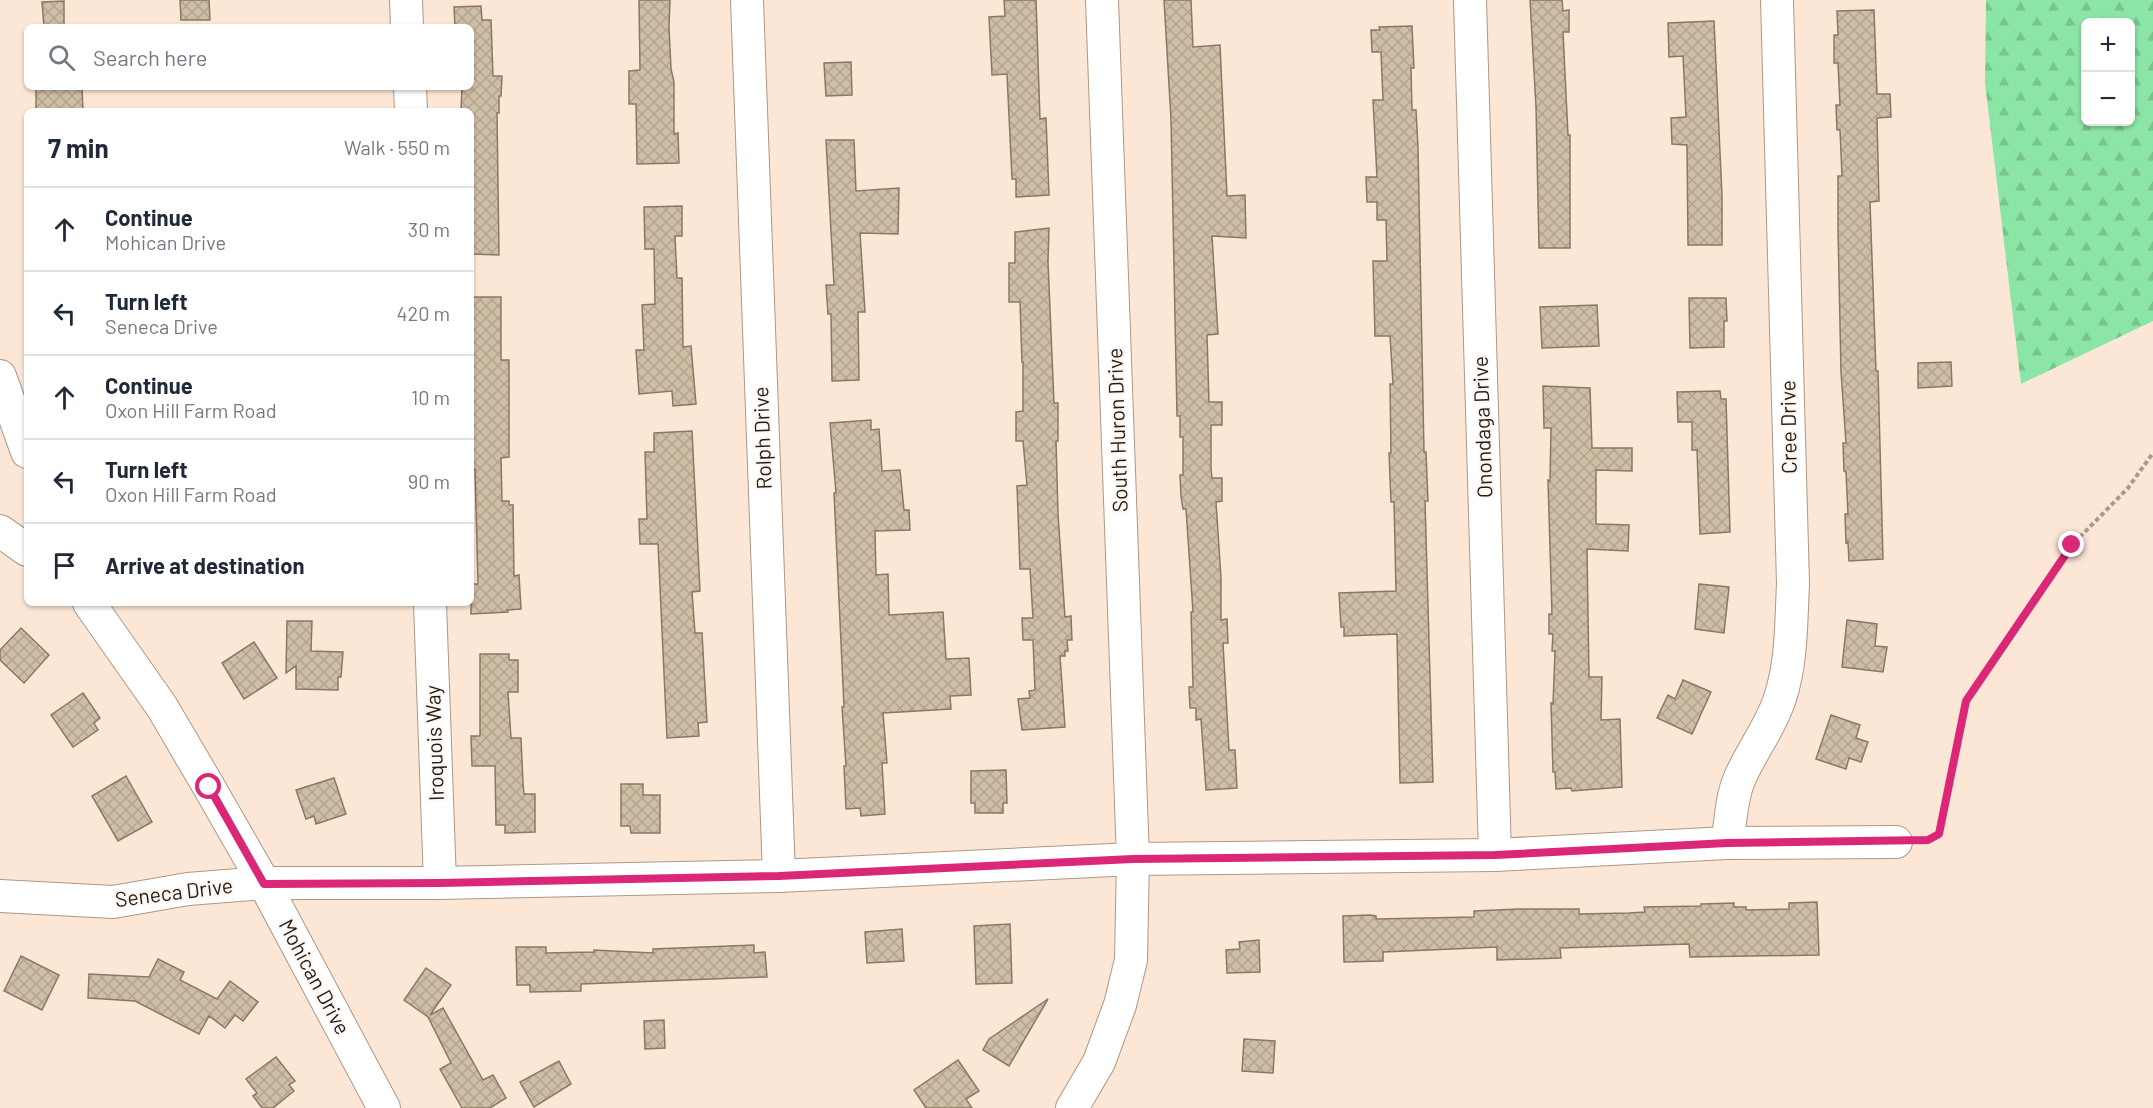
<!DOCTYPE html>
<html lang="en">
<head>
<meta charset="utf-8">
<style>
	:root { --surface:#fff; --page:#f2f2f3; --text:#1f2937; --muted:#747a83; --line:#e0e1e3 }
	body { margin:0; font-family:Barlow,sans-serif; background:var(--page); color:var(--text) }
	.controls { position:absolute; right:18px; top:18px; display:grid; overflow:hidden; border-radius:9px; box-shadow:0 2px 4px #0004 }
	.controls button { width:54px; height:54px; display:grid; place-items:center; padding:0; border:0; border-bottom:2px solid var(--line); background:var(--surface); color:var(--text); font:30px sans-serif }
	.stop { position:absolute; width:18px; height:18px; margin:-14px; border:4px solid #db2777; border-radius:50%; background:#fff }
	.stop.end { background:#db2777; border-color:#fff; box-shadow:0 2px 6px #0008 }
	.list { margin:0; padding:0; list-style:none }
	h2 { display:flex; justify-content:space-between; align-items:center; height:78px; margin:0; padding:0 24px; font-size:26px }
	h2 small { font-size:20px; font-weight:400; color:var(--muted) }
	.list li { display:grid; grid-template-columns:39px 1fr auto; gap:18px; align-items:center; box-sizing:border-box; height:84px; padding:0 24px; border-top:2px solid var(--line) }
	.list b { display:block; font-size:22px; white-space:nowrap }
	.list p { margin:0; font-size:20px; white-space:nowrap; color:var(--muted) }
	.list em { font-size:20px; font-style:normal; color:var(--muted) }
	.icon { flex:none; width:33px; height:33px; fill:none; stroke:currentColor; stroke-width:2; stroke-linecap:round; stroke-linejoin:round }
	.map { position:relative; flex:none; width:2153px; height:1108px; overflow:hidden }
	.search { position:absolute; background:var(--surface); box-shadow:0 2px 4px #0004; left:24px; top:24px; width:450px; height:66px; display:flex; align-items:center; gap:15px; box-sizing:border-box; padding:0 21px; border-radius:9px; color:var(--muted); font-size:22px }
	.panel { position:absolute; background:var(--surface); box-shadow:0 2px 4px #0004; left:24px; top:108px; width:450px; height:498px; border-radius:9px }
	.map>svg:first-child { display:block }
	.forest { fill:url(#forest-firs); fill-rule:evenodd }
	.building { fill:url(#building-cross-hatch); stroke:#897962; stroke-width:1.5 }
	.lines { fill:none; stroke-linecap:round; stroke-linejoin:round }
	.minor-casing { stroke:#af9785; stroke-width:34 }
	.path { stroke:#aa9a8d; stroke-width:4; stroke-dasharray:4.5 3; stroke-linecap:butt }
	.minor { stroke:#fff; stroke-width:32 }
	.route { stroke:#db2777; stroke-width:8 }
	.labels { text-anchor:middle; stroke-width:4.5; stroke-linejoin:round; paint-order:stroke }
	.street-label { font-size:21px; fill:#251c15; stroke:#fcf7f3 }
</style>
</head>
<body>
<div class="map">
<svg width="2153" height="1108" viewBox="0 0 2153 1108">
	<defs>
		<pattern id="forest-firs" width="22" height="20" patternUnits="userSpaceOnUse" patternTransform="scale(1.5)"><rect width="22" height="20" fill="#8ae5a6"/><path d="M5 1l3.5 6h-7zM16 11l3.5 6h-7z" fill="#77c48e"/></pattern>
		<pattern id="building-cross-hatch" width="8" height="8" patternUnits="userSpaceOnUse" patternTransform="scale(1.5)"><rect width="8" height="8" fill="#cfbea6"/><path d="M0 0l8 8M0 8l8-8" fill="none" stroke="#b2a38e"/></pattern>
	</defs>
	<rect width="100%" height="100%" fill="#fce7d7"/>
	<path class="forest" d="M1986,0h167v321l-132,63 -36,-301zM2086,22h44v100h-44z"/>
	<g class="building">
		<path d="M180,0h29l1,20h-29z"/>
		<path d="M639,0h31l-1,27 2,42 3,13v52l4,-1 1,30 -42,1 -1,-60h-7v-33l11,-1z"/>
		<path d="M1004,0h32l4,119 6,-1 3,77 -33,2v-18h-4l-5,-105 -15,1 -3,-58 16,-1z"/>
		<path d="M1164,0h27l2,47 27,-2 7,151 18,-1 1,43 -34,-2 6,98 -11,1 2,67h13v23h-11v44l1,9h10v23l-6,1 5,76v42l6,-1 1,24h-5l6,107h6l2,38 -31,2 -5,-71 -5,1v-12h-6l-1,-21h4l-2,-75h2l-7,-103h-3l-2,-13 -1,-21h3v-38h-3v-21h-3l-6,-297z"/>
		<path d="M1530,0h32l1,11 6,-1v22h-6l5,103h2v113h-31l-3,-141z"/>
		<path d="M64,1v26h-20l-2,-25z"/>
		<path d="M481,6l1,14h9l2,56h9l-1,20h-2v17h-2l2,142 -28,-1v-143h-10l1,-24h9v-60h-16l-1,-20z"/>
		<path d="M1874,10l3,84h13l1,23 -14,1 2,83 -9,1 6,169h2l5,188 -34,2 -1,-19 -2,1 -1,-29h3l-2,-42 -2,-1 -1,-28h3l-5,-71 -3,-143v-53h4l-2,-46h-3l-1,-25h4l-2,-42h-4v-28h4l-1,-24z"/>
		<path d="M1714,21l8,175v49h-34l-1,-100 -15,-1 -1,-26 15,-1 -3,-61 -14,1 -1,-34z"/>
		<path d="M1412,26l2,42h-3l1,42h4l2,38 6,304h2l2,49h-3l8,281 -33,1 -3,-149 -53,2v-9h-3l-2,-34 57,-2 -2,-89h-3l-2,-49h2l-1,-69h3l-3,-48h-15l-2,-75h14l-1,-41h-9v-18h-10l-1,-25h11l-4,-77h10l-2,-48h-9l-1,-22h9l-1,-3z"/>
		<path d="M851,62l1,33 -26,1 -2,-33z"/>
		<path d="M36,87h46l1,24h-47z"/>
		<path d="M826,140h28l2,51 43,-3 -1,46 -38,-1 5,79h-7l1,68 -27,1 -1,-67h-3l-2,-29h8z"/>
		<path d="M682,206v30h-7l2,42h5l1,69 8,-1 5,58 -23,2 -1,-15 -33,3 -3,-44h8l-2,-45 13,-1 -1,-55h-9l-1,-42z"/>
		<path d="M1049,228l-1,34 6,141h4v38h-2l2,73 7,103 6,-1 1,24h-5l1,11h-3v5h-5l5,71 -43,3 -4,-31 12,-1 -1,-7 6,-1 -2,-50h-10l-1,-22h11l-3,-49h-10l-3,-83 10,-1 -4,-44h-7v-29l7,-1v-49h-1l-2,-60h-11v-39h6v-31z"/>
		<path d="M471,297h30v63h8v97l-8,1 1,43h7v4h4l1,71 5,-1 2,34 -14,1 1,2 -37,2v-30h7l-3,-115h-4z"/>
		<path d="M1689,298h37l1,23h-3v26l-34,1z"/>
		<path d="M1597,305l2,41 -57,2 -2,-41z"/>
		<path d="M1951,362l1,24 -34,2v-25z"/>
		<path d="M1543,386l47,2 2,60h40v23l-36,-1v54l33,1 -1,26 -41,-2 2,128h13l-1,43 19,-1 2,68 -50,4 -1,-3 -15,1 -1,-17h-2l-2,-69 2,1 2,-53h-3l1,-17h-4v-20h3l-4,-134 2,1 1,-53h-7z"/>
		<path d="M1720,391l1,8h5l4,133 -30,2 -3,-84h-5v-28h-14l-1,-30z"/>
		<path d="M871,420v10l8,-1 3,42 18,-1 4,40h5l1,20 -35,1 1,44 12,-1 1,41 54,-3 3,47 23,-1 2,37 -21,1 1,13 -68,4 4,50h-5l3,51 -24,2 -1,-8 -14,1 -2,-43h2l-4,-59h2l-10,-214h2l-6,-70z"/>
		<path d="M692,431l8,160 -8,1 3,41h7l5,89 -9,1 1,13 -32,2 -9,-194h-18l-1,-25h8l-2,-67h9v-19z"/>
		<path d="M1699,584l30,3 -5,46 -29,-4z"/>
		<path d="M1847,620l30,4 -2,22 12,1 -4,25 -41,-5z"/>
		<path d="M287,621h25l-1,30 32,1 -2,25h-3v13l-42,-1v-23l-10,7z"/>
		<path d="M21,628l28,27 -25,28 -24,-23v-10z"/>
		<path d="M254,642l23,36 -33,21 -22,-36z"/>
		<path d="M480,654h29v6h9v32h-10l3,46h10l2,45 1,11h11v38l-30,1v-8h-9l-1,-59h-23l-1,-30h9z"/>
		<path d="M1683,680l28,12 -19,42 -35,-16 11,-23 7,4z"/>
		<path d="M83,693l17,25 -6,5 4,7 -25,17 -22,-32z"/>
		<path d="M1831,715l29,10 -4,13 12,4 -7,20 -12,-4 -3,11 -30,-10z"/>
		<path d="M1006,770l1,33h-4v10h-28v-10h-4v-32z"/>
		<path d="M126,776l26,46 -34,19 -26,-45z"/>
		<path d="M334,778l12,36 -30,10 -2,-8 -8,3 -10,-29z"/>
		<path d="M621,784h22v11h17v38h-29l-1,-7h-9z"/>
		<path d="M1817,902l2,53 -129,2 -1,-13 -129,4 1,10 -64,2v-13l-45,2 -69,3v9l-39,1 -1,-46 27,-1 6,1v3l98,-2v-6l45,-2h60v5l50,-1 16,-1 -1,-5 57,-1v-2l33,-1v4h12v3l43,-1v-6z"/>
		<path d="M1010,924l2,59 -36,1 -2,-58z"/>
		<path d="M902,929l2,32 -37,2 -2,-31z"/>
		<path d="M1259,940l1,32 -33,1 -1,-23 14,-1 -1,-7z"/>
		<path d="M754,945v8l11,-1 2,25 -186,7v7l-51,1v-7h-13l-1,-38h30v6l48,-1v-2l59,3v-4z"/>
		<path d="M21,956l38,19 -17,35 -38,-19z"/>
		<path d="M158,959l26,13 -4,8 37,19 13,-18 28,21 -15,19 -8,-6 -10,13 -16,-12 -10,18 -64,-33 -47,-3 1,-24 60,3z"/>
		<path d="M426,968l25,17 -21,30 13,-7 40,72 10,-5 13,23 -16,10h-28l-22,-39 11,-6 -23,-46 -24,-17z"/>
		<path d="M1048,999l-39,67 -26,-16 6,-11z"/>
		<path d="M664,1020l1,28 -20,1 -1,-28z"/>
		<path d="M1244,1039l31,2 -2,32 -31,-2z"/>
		<path d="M276,1057l19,24 -6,4 5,6 -21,17h-11l-9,-12 4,-3 -11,-14z"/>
		<path d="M958,1060l21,31 -13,8 6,9h-46l-12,-18z"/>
		<path d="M559,1061l12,23 -37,23 -14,-25z"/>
	</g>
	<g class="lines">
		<defs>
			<g id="minor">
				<path d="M406,0l1,27"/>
				<path d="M747,0l32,876"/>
				<path d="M1470,0l25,855"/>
				<path d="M410,87l1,24"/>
				<path d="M0,376l27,76"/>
				<path d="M0,531l27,19"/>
				<path d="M89,603l73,104 47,80 55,96 120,225"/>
				<path d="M430,603l10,280"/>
				<path d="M1727,843c4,-21 4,-44 12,-63 12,-29 32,-53 41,-82 12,-36 11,-77 13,-114l-16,-584"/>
				<path d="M0,896l113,6 75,-13 76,-6h176l339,-7 354,-17 362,-4 232,-12 169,-1"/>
				<path d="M1072,1108l27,-46 21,-57 11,-45 2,-101 -31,-859"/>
			</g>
		</defs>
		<use href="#minor" class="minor-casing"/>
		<path class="path" d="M1923,840h5l11,-6 28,-133 105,-156 56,-57 25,-35"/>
		<use href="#minor" class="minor"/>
	</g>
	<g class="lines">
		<path class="route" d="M209,787l55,97 176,-1 339,-7 354,-17 362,-4 232,-12 201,-3 11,-6 27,-133 106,-156"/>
	</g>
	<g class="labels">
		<g class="street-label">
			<text transform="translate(1483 427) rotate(-92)" y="7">Onondaga Drive</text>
			<text transform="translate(1789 427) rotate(-91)" y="7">Cree Drive</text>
			<text transform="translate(1118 430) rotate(-92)" y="7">South Huron Drive</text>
			<text transform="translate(763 438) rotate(-92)" y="7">Rolph Drive</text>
			<text transform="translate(435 743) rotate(-92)" y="7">Iroquois Way</text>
			<text transform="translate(174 893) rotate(-7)" y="7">Seneca Drive</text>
			<text transform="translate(314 977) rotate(62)" y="7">Mohican Drive</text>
		</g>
	</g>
</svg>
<div class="controls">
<button>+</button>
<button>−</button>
</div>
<div class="stop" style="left:209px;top:787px"></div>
<div class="stop end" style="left:2072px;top:545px"></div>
<div class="search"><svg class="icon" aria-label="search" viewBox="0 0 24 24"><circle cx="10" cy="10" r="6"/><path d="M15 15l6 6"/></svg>Search here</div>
<section class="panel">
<h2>7 min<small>Walk · 550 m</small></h2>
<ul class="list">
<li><svg class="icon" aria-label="ahead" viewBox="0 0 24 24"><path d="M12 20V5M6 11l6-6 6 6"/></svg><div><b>Continue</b><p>Mohican Drive</p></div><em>30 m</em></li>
<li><svg class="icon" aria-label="left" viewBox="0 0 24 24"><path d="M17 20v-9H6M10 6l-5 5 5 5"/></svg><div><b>Turn left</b><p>Seneca Drive</p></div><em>420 m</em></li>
<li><svg class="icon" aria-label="ahead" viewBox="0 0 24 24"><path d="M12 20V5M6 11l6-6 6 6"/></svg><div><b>Continue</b><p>Oxon Hill Farm Road</p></div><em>10 m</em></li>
<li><svg class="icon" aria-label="left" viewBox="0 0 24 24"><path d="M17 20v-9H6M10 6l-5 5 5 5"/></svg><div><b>Turn left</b><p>Oxon Hill Farm Road</p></div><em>90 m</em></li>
<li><svg class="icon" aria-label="arrive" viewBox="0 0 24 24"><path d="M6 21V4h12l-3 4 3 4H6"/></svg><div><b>Arrive at destination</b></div></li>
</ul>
</section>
</div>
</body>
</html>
